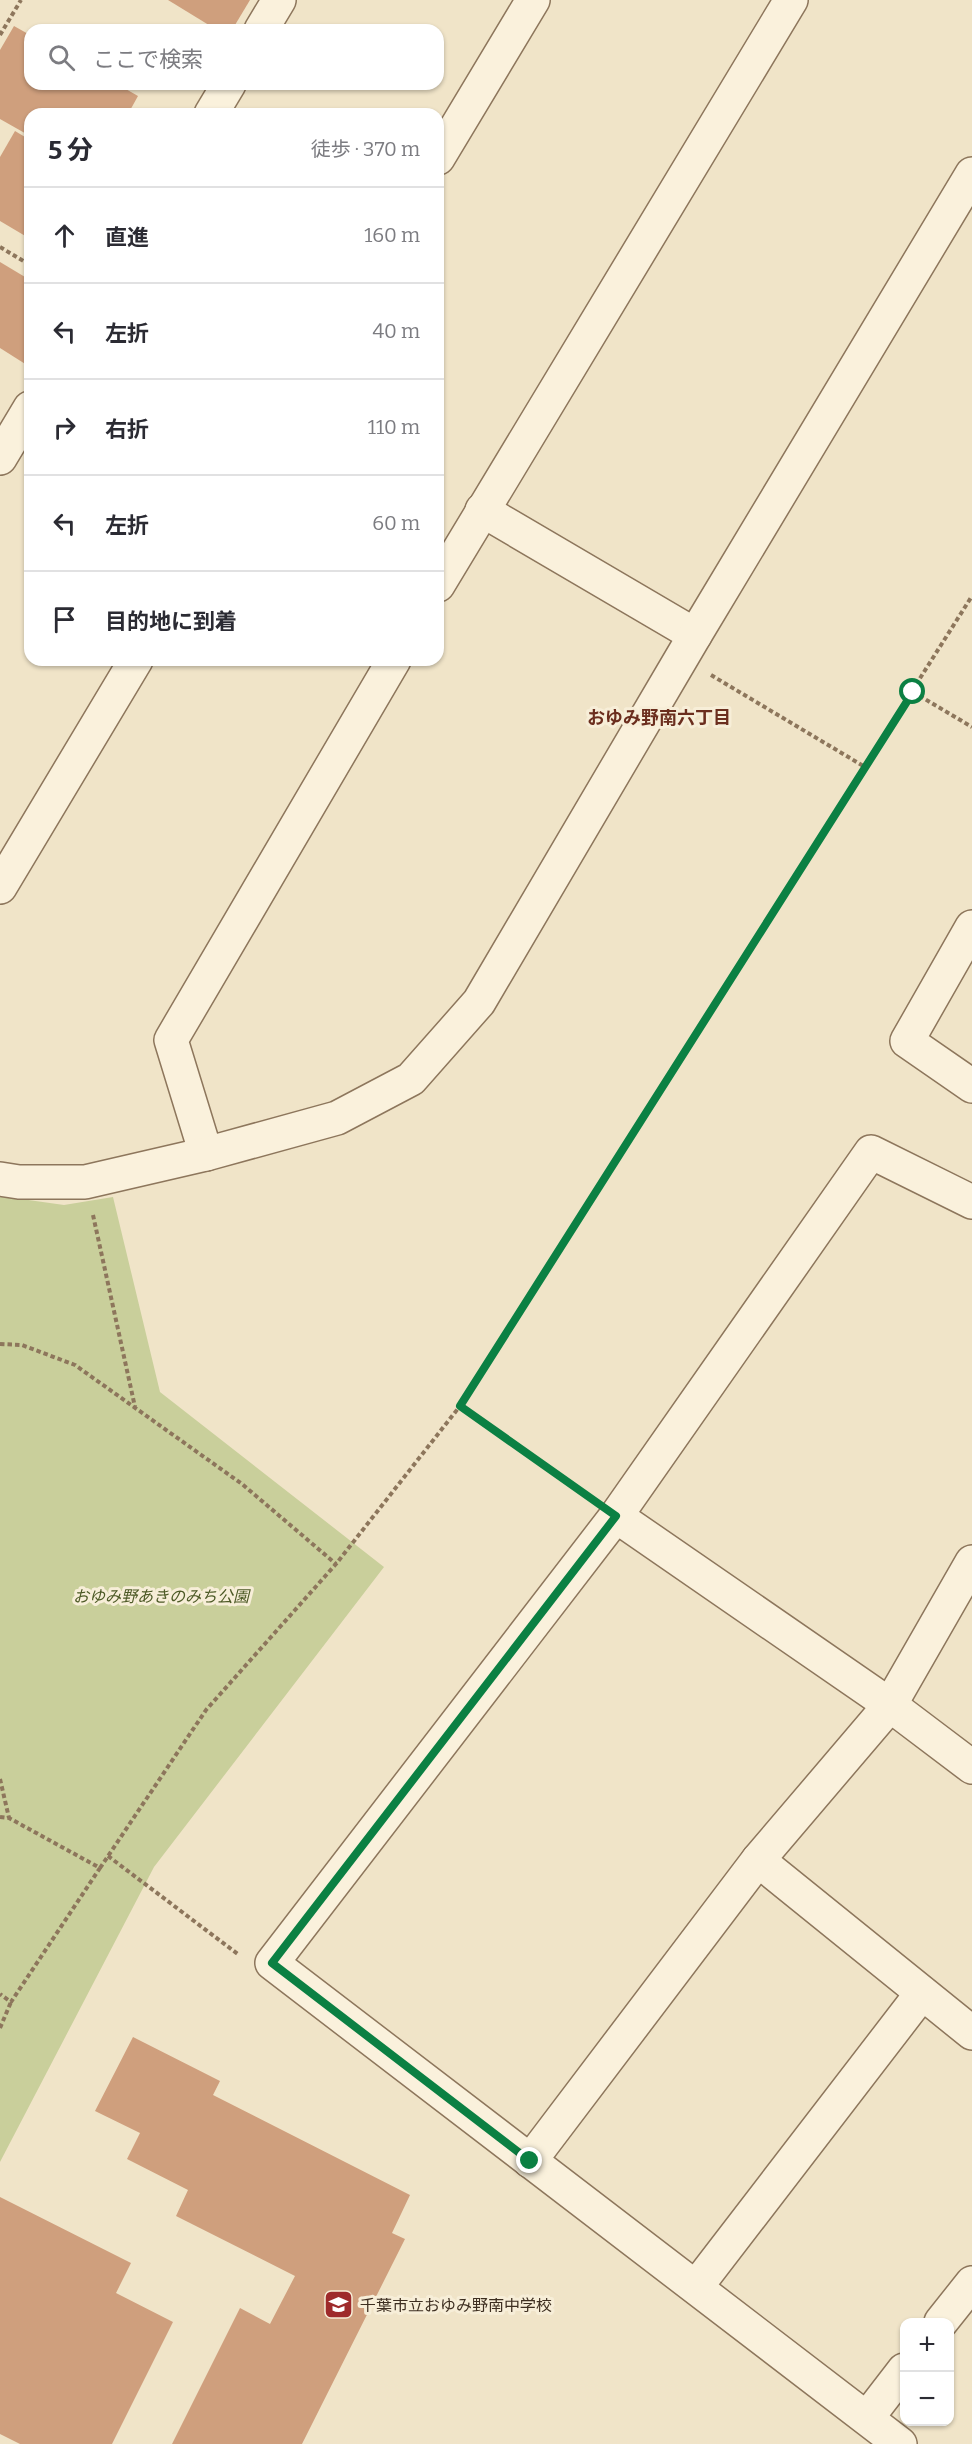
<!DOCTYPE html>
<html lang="ja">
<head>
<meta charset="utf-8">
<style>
	:root { --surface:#fff; --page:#f7f7f7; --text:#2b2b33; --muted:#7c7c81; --line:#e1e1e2 }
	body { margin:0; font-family:Bitter,"Noto Sans JP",serif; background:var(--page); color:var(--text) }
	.controls { position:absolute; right:18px; bottom:18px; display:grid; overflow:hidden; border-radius:12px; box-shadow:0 2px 4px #0004 }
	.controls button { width:54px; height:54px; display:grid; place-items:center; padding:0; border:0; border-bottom:2px solid var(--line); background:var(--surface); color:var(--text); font:30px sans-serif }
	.stop { position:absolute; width:18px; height:18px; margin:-14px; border:4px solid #0b8043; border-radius:50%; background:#fff }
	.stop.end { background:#0b8043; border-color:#fff; box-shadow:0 2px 6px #0008 }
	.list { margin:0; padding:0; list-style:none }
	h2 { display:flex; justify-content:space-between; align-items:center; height:78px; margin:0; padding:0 24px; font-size:26px }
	h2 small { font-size:20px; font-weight:400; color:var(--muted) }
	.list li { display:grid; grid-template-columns:39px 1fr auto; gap:18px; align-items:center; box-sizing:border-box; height:96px; padding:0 24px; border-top:2px solid var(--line) }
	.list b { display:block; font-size:22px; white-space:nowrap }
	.list em { font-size:20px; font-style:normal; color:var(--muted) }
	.icon { flex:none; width:33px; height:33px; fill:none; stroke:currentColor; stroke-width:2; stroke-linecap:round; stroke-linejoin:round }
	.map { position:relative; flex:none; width:972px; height:2444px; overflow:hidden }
	.search { position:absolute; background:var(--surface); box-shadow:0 2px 4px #0004; left:24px; top:24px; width:420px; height:66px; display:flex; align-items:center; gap:15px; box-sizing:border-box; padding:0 21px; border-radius:18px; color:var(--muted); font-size:22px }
	.panel { position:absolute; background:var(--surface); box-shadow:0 2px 4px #0004; left:24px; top:108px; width:420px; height:558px; border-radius:18px }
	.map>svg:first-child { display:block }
	.green { fill:#c9cf9b }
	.building { fill:#cf9f7d }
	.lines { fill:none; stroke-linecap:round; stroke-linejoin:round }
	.minor-casing { stroke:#8d765c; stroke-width:36 }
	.tertiary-casing { stroke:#8d765c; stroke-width:36 }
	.path { stroke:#8d765c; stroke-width:4; stroke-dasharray:4.5 3; stroke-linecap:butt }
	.minor { stroke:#faf1dc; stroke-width:33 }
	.tertiary { stroke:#faf1dc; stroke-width:33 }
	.route { stroke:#0b8043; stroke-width:8 }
	.labels { text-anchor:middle; stroke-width:6; stroke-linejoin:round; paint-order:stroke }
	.park-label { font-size:16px; font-style:italic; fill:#4d5a26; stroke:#f7eed8 }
	.poi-label { font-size:16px; fill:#3d2e20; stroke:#f7eed8; text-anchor:start }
	.neighbourhood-label { font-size:18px; font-weight:bold; fill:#6b2e1e; stroke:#f7eed8 }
</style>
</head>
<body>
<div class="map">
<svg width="972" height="2444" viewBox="0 0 972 2444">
	<rect width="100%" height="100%" fill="#f0e4c8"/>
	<path class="green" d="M0,1196l64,9 49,-8 47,195 224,175 -230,300 -154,295z"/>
	<g class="building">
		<path d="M168,0h82l-18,30h-15z"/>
		<path d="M14,26l16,9v49h87l21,12 -10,18h-98v22l-30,-17v-69z"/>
		<path d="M15,131l15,9v92l-3,5 -27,-16v-64z"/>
		<path d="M0,262l30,18v87l-30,-19z"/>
		<path d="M133,2037l87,44 -7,14 197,100 -18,38 13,6 -103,205h-130l68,-136 30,16 25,-48 -119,-60 12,-26 -61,-31 13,-26 -45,-22z"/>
		<path d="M0,2197l131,66 -15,30 57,29 -61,122h-92l-20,-10z"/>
	</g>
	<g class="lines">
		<defs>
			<g id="minor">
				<path d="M261,30l18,-30"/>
				<path d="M211,114l18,-30"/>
				<path d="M438,158l95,-158"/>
				<path d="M0,458l30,-50"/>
				<path d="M482,510l213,125"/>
				<path d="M438,585l353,-585"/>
				<path d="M0,887l136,-227"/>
				<path d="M972,927l-65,114 65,45"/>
				<path d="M206,1154l-35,-114 223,-380"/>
				<path d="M616,1516l274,189 82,62"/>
				<path d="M758,1860l214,173"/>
				<path d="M530,2161l228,-301 132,-155 82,-143"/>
				<path d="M696,2287l226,-294"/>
				<path d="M941,2322l31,-39"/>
				<path d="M867,2418l37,-48"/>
				<path d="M900,2444l-628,-481 344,-447 255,-364 101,50"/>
			</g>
			<path id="tertiary" d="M0,1179l19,3h66l121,-28 131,-36 74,-39 68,-77 216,-367 277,-461"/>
		</defs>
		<use href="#minor" class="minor-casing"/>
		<use href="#tertiary" class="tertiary-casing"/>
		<g class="path">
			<path d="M0,35l21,-35"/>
			<path d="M0,247l30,18"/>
			<path d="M711,675l154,92"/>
			<path d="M913,692l59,35"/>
			<path d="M93,1215l42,192"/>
			<path d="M0,1344l22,1 53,20 167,119 94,80"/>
			<path d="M460,1406l129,91"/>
			<path d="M0,1779l9,39"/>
			<path d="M0,1817l9,1 91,50 -89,134 -11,-8"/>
			<path d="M108,1856l131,99"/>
			<path d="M100,1868l106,-158 130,-146 124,-158 512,-810"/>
			<path d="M0,2028l11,-26"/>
		</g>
		<use href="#minor" class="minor"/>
		<use href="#tertiary" class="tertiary"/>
	</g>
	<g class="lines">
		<path class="route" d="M530,2161l-258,-198 344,-447 -156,-110 453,-714"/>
	</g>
	<defs>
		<symbol id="school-square" viewBox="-11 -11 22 22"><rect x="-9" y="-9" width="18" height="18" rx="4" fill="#9e2a2b" stroke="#f7eed8"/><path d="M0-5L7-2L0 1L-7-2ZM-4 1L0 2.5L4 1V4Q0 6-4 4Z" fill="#fff"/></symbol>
	</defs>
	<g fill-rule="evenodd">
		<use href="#school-square" x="322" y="2288" width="33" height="33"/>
	</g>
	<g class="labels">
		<g class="park-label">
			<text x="161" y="1602">おゆみ野あきのみち公園</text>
		</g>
		<g class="poi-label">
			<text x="360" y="2311">千葉市立おゆみ野南中学校</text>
		</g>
		<g class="neighbourhood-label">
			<text x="659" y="724">おゆみ野南六丁目</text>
		</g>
	</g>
</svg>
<div class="controls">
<button>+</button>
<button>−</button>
</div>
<div class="stop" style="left:913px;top:692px"></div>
<div class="stop end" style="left:530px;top:2161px"></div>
<div class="search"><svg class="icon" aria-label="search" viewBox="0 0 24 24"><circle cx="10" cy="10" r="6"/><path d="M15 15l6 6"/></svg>ここで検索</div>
<section class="panel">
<h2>5 分<small>徒歩 · 370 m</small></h2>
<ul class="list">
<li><svg class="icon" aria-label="ahead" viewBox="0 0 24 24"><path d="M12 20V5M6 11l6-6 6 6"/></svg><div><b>直進</b></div><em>160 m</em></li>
<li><svg class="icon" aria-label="left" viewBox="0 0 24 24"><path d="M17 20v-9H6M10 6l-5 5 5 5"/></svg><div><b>左折</b></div><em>40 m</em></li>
<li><svg class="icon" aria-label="right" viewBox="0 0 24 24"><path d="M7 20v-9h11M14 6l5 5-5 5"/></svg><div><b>右折</b></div><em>110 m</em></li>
<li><svg class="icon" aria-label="left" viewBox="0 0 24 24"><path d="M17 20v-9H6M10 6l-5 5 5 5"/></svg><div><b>左折</b></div><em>60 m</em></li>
<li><svg class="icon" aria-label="arrive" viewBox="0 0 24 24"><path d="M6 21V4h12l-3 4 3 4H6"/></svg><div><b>目的地に到着</b></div></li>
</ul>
</section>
</div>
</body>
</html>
